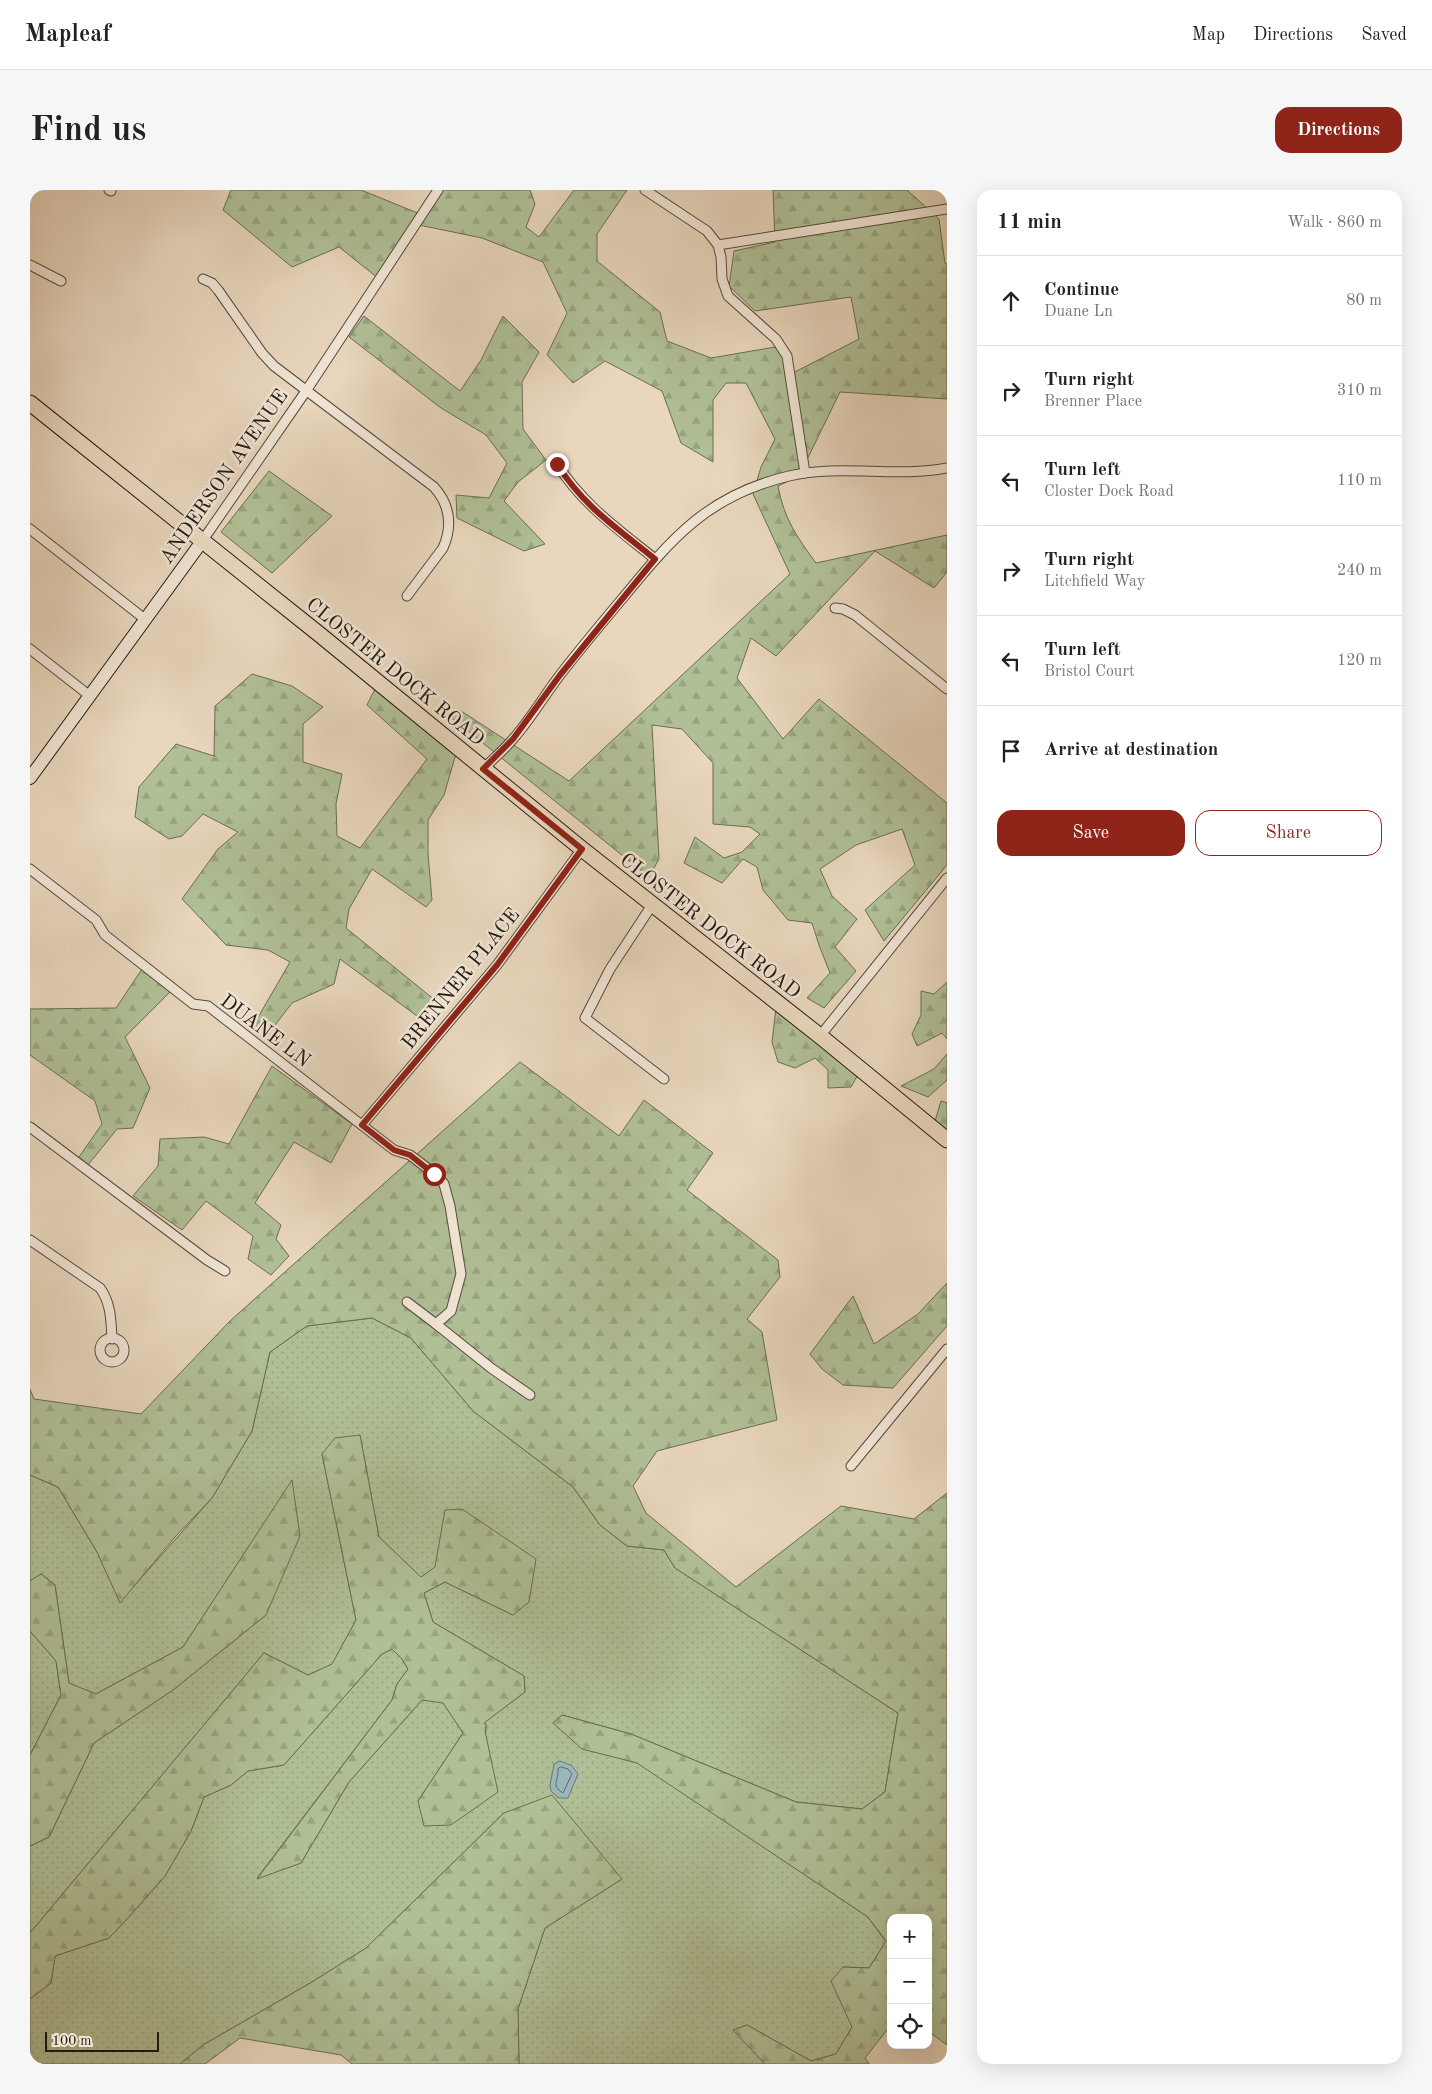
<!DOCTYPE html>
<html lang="en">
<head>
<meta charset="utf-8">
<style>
	:root { --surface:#fff; --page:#f6f6f6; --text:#222; --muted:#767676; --line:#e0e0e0; --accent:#8f2418 }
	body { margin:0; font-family:"Old Standard TT",serif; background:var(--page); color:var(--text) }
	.controls { position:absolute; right:15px; bottom:15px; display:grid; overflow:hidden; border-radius:10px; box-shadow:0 5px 20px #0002 }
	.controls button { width:45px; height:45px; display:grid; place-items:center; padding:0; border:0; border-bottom:1px solid var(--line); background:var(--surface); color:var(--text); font:25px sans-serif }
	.scale { position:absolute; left:15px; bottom:12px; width:114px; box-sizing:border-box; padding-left:5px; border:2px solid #241b12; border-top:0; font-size:14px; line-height:18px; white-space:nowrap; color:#241b12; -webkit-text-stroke:4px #f0e4d4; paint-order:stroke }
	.stop { position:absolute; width:15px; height:15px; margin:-11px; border:4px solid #8f2418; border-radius:50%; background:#fff }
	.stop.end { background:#8f2418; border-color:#fff; box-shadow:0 1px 5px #0008 }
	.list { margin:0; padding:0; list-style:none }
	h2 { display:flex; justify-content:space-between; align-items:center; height:65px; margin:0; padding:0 20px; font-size:21px }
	h2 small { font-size:16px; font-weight:400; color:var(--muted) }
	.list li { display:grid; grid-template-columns:32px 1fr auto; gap:15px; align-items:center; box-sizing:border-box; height:90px; padding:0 20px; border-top:1px solid var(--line) }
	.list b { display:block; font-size:19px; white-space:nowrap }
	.list p { margin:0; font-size:16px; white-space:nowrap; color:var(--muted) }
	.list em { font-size:16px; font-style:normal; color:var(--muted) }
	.actions { display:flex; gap:10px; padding:15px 20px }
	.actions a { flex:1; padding:11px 0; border:1px solid var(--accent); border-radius:15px; text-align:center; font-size:18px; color:var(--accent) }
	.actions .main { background:var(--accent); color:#fff }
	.icon { flex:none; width:28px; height:28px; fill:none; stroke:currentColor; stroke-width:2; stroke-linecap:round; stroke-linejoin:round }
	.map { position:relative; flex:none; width:917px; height:1874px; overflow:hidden; border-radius:15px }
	header { display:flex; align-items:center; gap:30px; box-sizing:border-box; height:70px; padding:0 25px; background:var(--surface); border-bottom:1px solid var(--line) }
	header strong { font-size:24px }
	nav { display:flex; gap:28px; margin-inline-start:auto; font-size:18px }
	.intro { display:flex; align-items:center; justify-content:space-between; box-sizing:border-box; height:120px; padding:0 30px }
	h1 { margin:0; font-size:35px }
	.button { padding:12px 22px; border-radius:15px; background:var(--accent); color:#fff; font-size:18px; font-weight:700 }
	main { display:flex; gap:30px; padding:0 30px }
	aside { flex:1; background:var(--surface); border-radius:15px; box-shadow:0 5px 20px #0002 }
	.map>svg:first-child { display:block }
	.grass { fill:url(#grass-dots); stroke:#6a6d54 }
	.forest { fill:url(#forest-firs); stroke:#6a6d54 }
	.water { fill:#9bb7bb; stroke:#6b7977 }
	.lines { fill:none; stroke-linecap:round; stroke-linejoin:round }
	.shore { stroke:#606966; stroke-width:1 }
	.street-casing { stroke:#554a3d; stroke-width:11 }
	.secondary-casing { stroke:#241b12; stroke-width:14 }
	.primary-casing { stroke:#241b12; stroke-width:17 }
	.street { stroke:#f0e4d4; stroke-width:9 }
	.secondary { stroke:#f0e4d4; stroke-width:12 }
	.primary { stroke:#e8d6bd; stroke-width:15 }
	.route { stroke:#8f2418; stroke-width:6 }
	.labels { text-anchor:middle; stroke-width:5; stroke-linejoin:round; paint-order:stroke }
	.street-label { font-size:20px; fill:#241b12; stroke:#f0e4d4 }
</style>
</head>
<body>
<header>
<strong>Mapleaf</strong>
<nav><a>Map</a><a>Directions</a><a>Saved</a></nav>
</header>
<div class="intro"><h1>Find us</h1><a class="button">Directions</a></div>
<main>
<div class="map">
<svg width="917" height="1874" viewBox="0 0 917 1874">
	<defs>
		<pattern id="grass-dots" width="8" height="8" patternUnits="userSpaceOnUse" patternTransform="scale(1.25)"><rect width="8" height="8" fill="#b0bf96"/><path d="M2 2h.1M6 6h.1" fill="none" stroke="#97a480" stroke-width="1.8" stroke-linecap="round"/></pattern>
		<pattern id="forest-firs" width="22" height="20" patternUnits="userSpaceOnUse" patternTransform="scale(1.25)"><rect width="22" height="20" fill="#b0bf96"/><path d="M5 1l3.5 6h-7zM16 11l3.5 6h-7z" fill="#97a480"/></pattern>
	</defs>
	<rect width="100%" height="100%" fill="#e8d6bd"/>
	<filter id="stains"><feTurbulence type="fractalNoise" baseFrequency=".004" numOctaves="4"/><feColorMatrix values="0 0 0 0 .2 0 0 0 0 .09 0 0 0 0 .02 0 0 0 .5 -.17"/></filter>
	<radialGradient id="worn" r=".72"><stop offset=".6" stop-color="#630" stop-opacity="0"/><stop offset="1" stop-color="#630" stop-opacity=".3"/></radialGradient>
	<g class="grass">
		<path d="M342,1128l39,20 62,73 100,76 27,38 27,21 37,4 11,18 223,145 -13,79 -23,17 -66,-7 -165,-68 -69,-19 21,34 54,13 231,155 18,25 -17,26 -26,-1 9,60 -16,27 -25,7 -64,-36 -13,5 31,34h-246l-1,-55 27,-81 77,-49 -118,-66 -138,135 -54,34 -109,63 -23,19h-150v-65l21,-16 4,-27 54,-18 18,-19 38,-43 26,-45 13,-34 27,-12 17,-14 36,-6 98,-111 11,-5 9,10 6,10 -11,15 -5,16 -135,178 44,-15 48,-81 73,-82 21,2 20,31 -45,68 68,-68v-9l-3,-1 42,-31 -1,-16 -91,-54 -9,-29 21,-11 68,33 -67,-105 -11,58 -14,9 -42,-40 -19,-102 -38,19 34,166 -24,45 -24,10 -44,-22 -234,280v-87l19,-9 45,-94 79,-53 93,-75 26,-134 -109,166 -87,47 -27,-10 -14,-99 -14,-11 -11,7v-106l28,12 39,65 23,50 92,-104 40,-67 18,-79 37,-26z"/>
		<path d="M0,1441l26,30 5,34 -31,60z"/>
	</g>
	<g class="forest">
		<path d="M201,0h130l59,24 20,-24h90l5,14 -9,23 13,10 35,-47h53l-30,44v27l63,51 7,29 44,17 70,-12 10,28 68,-35 -8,-42 -96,14 -26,-25 5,-35 41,-9 -2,-52h134l32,29 6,44 2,1v135l-107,-7 -41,84 -21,10c6,33 19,51 38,77l131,-28v37l-13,16 -59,-37 -99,105 -25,-18 -14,40 46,61 36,-40 128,104v62l-63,76 -19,-31 50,-45 -13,-36 -46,16 -36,24 12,27 25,23 -22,28 21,24 -32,37 -17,-10 23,-25 -11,-28 -7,-22 -24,-3 -25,-30 -6,-23 -14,-8 -21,24 -38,-20 11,-26 29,21 18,-6 18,-18 -10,-7 -37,-3v-61l-31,-34 -30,-4 7,134 -10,18 -202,-163 11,-5 111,72 221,-207 -37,-80 8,-27 14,-28 -29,-56h-20l-13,17v62l-32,-19 -19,-52 -57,-30 -32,22 -26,-28 20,-42 -24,-51 -61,-24 -68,-14 -36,54 -39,-31 -47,20 -69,-57z"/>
		<path d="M334,126l96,75 21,-31 22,-44 36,36 -17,30 1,47 23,31 -28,22 -14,19 41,43 -21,7 -67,-33 -1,-23 33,3 18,-35 -21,-28 -45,-27 -92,-71z"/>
		<path d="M239,281l63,45 -60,57 -51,-41z"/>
		<path d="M222,484l40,12 31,21 -20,17v38l39,12 -6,30 1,32 23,12 67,-89 -60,-54 8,-16 81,65 -12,41 -16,25v34l4,46 -6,7 -54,-38 -23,40 -3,19 90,73 -7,24 -89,-66 -6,25 -42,19 -26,34 -13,-11 37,-64 -22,-12 -42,-5 -44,-46 36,-50 20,-17 -35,-18 -21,22 -13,3 -34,-22 4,-30 37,-43 38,12 1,-50z"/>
		<path d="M112,779l29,22 -46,46 25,51 -17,40 -16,1 -29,36 -9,-8 23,-33 -7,-23 -65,-46v-46l86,-1z"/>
		<path d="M917,792v57l-5,-6 -25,13 -5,-12 9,-19v-24l13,3z"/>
		<path d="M746,818l83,65 -8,14 -23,1v-18l-13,-12 -20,10 -17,-6 -6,-20z"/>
		<path d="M917,864v26l-19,17 -27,-11 33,-17z"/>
		<path d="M490,872l99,74 25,-36 69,53 -26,37 91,70 2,17 -33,42 15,13 15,88 -120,31 -24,35 13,27 90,74 105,-81 73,13 33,-26v552l-19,-14v-113h-37v107l-26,33 4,6h-104l-32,-34 14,-5 64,36 25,-7 16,-27 -21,-46 12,-14 26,1 17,-27 -18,-24 -231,-154 -55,-14 -29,-26 9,-8 69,19 165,68 66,7 23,-17 13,-79 -223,-145 -11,-18 -37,-4 -27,-21 -27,-38 -100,-76 -62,-73 -39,-20 -65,8 -37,26 -18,79 -40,67 -37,39 -55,66 -23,-51 -39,-65 -28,-12v-86l4,10 107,15 89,-93z"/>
		<path d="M242,876l80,58 -21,39 -37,-21 -39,61 26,22 -5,14 13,17 -18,19 -23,-16 5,-23 -47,-35 -24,29 -49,-34 25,-30 2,-27 44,-2 25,7z"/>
		<path d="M911,911l6,2v27l-12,-9z"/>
		<path d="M917,1093v43l-54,62 -50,-3 -21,-16 -12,-15 43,-58 21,48 44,-30z"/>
		<path d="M330,1245l19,102 42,40 14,-10 10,-57 17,-1 74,50 -7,43 -16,13 -68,-33 -21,11 9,29 91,54 1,16 -41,31 2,1 -1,7 13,61 -47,33 -27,1 -6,-25 45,-68 -20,-30 -21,-3 -73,82 -48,81 -44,16 135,-179 5,-16 11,-15 -6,-10 -10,-10 -10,5 -98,111 -36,6 -17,14 -27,12 -13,34 -26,45 -38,43 -18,19 -54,18 -4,27 -21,16v-66l234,-280 44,22 24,-11 24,-44 -34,-166 13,-16z"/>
		<path d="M262,1290l8,56 -34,79 -93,75 -79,53 -45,94 -19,9v-91l31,-60 -5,-34 -26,-30v-50l11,-7 14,11 14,98 27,11 87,-47z"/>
		<path d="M522,1605l70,84 -77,49 -27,81 1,55h-167l-11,-9 -101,-17 -35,26h-25l23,-19 109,-63 54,-34 138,-135z"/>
	</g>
	<path class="water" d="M530,1571l11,4 7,9 -10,24h-9l-8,-7 -1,-6 4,-21z"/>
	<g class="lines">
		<path class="shore" d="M531,1577l7,2 4,5 -9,19c-13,-8 -4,-12 -5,-24z"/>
		<defs>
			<g id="street">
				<path d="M79,0l2,1"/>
				<path d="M615,0l62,41 11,14 229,-36"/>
				<path d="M688,55l3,12 1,22 6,17 48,43 11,17 18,117"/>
				<path d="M0,75l31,16"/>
				<path d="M173,89l9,4 6,7 44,63 12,13 160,121c16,18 19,38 9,61l-36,48"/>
				<path d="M527,274c26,41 61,65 98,95"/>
				<path d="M0,339l116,91"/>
				<path d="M173,350l103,-149 132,-201"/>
				<path d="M805,418l8,1 12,6 92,74"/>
				<path d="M0,459l60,47"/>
				<path d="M453,579c10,-10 21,-19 30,-30 17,-19 31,-43 47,-64 20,-26 41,-51 62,-76 50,-61 86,-104 167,-123 52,-12 106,2 158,-8"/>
				<path d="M0,679l66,51 9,15 88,69 15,2 186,144 16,5 25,19 9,10 6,22 11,68 -10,37 -15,13 55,44 39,27"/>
				<path d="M622,715l-42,64 -25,49 79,61"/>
				<path d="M790,846l127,-158"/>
				<path d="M332,935l135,-160 85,-116"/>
				<path d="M0,937l177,133 18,11"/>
				<path d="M0,1050l70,48c11,15 11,32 12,51"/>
				<path d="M377,1112l29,22"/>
				<circle cx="82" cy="1160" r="12"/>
				<path d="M821,1276l96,-117"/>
			</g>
			<path id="secondary" d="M0,588l173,-238"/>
			<path id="primary" d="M0,213l289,231 263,215 238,187 127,104"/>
		</defs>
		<use href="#street" class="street-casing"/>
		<use href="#secondary" class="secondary-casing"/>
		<use href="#primary" class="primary-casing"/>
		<use href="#street" class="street"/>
		<use href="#secondary" class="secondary"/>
		<use href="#primary" class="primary"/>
	</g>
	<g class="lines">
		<path class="route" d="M404,984l-24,-19 -16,-5 -32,-25 135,-160 85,-116 -99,-80 30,-30 47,-64 95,-116c-38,-31 -72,-53 -98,-95"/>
	</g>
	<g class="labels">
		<g class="street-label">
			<text transform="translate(193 286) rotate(-55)" y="7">ANDERSON AVENUE</text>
			<text transform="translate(366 481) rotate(39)" y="7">CLOSTER DOCK ROAD</text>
			<text transform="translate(681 735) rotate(38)" y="7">CLOSTER DOCK ROAD</text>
			<text transform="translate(430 788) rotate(-51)" y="7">BRENNER PLACE</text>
			<text transform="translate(236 840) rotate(37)" y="7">DUANE LN</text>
		</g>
	</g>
	<rect width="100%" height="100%" filter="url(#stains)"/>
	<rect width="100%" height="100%" fill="url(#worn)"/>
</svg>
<div class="controls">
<button>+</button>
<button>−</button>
<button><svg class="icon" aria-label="locate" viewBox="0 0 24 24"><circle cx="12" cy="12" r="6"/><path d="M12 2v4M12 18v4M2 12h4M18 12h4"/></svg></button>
</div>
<div class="scale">100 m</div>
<div class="stop" style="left:404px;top:984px"></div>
<div class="stop end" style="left:527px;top:274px"></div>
</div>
<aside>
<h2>11 min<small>Walk · 860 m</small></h2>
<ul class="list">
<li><svg class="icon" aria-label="ahead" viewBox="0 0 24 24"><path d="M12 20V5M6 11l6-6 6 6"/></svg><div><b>Continue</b><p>Duane Ln</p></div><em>80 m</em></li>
<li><svg class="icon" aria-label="right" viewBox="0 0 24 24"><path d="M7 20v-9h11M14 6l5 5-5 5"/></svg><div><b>Turn right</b><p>Brenner Place</p></div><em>310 m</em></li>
<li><svg class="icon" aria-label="left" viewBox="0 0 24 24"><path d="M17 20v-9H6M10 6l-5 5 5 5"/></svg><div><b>Turn left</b><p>Closter Dock Road</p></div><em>110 m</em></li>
<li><svg class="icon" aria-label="right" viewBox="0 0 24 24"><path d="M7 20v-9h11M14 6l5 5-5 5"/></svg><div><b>Turn right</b><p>Litchfield Way</p></div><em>240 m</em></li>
<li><svg class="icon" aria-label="left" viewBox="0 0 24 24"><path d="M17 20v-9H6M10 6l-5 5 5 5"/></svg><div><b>Turn left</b><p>Bristol Court</p></div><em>120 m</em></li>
<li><svg class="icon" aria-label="arrive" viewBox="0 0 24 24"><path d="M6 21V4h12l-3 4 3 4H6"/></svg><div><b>Arrive at destination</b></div></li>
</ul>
<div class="actions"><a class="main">Save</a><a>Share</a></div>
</aside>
</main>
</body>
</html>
